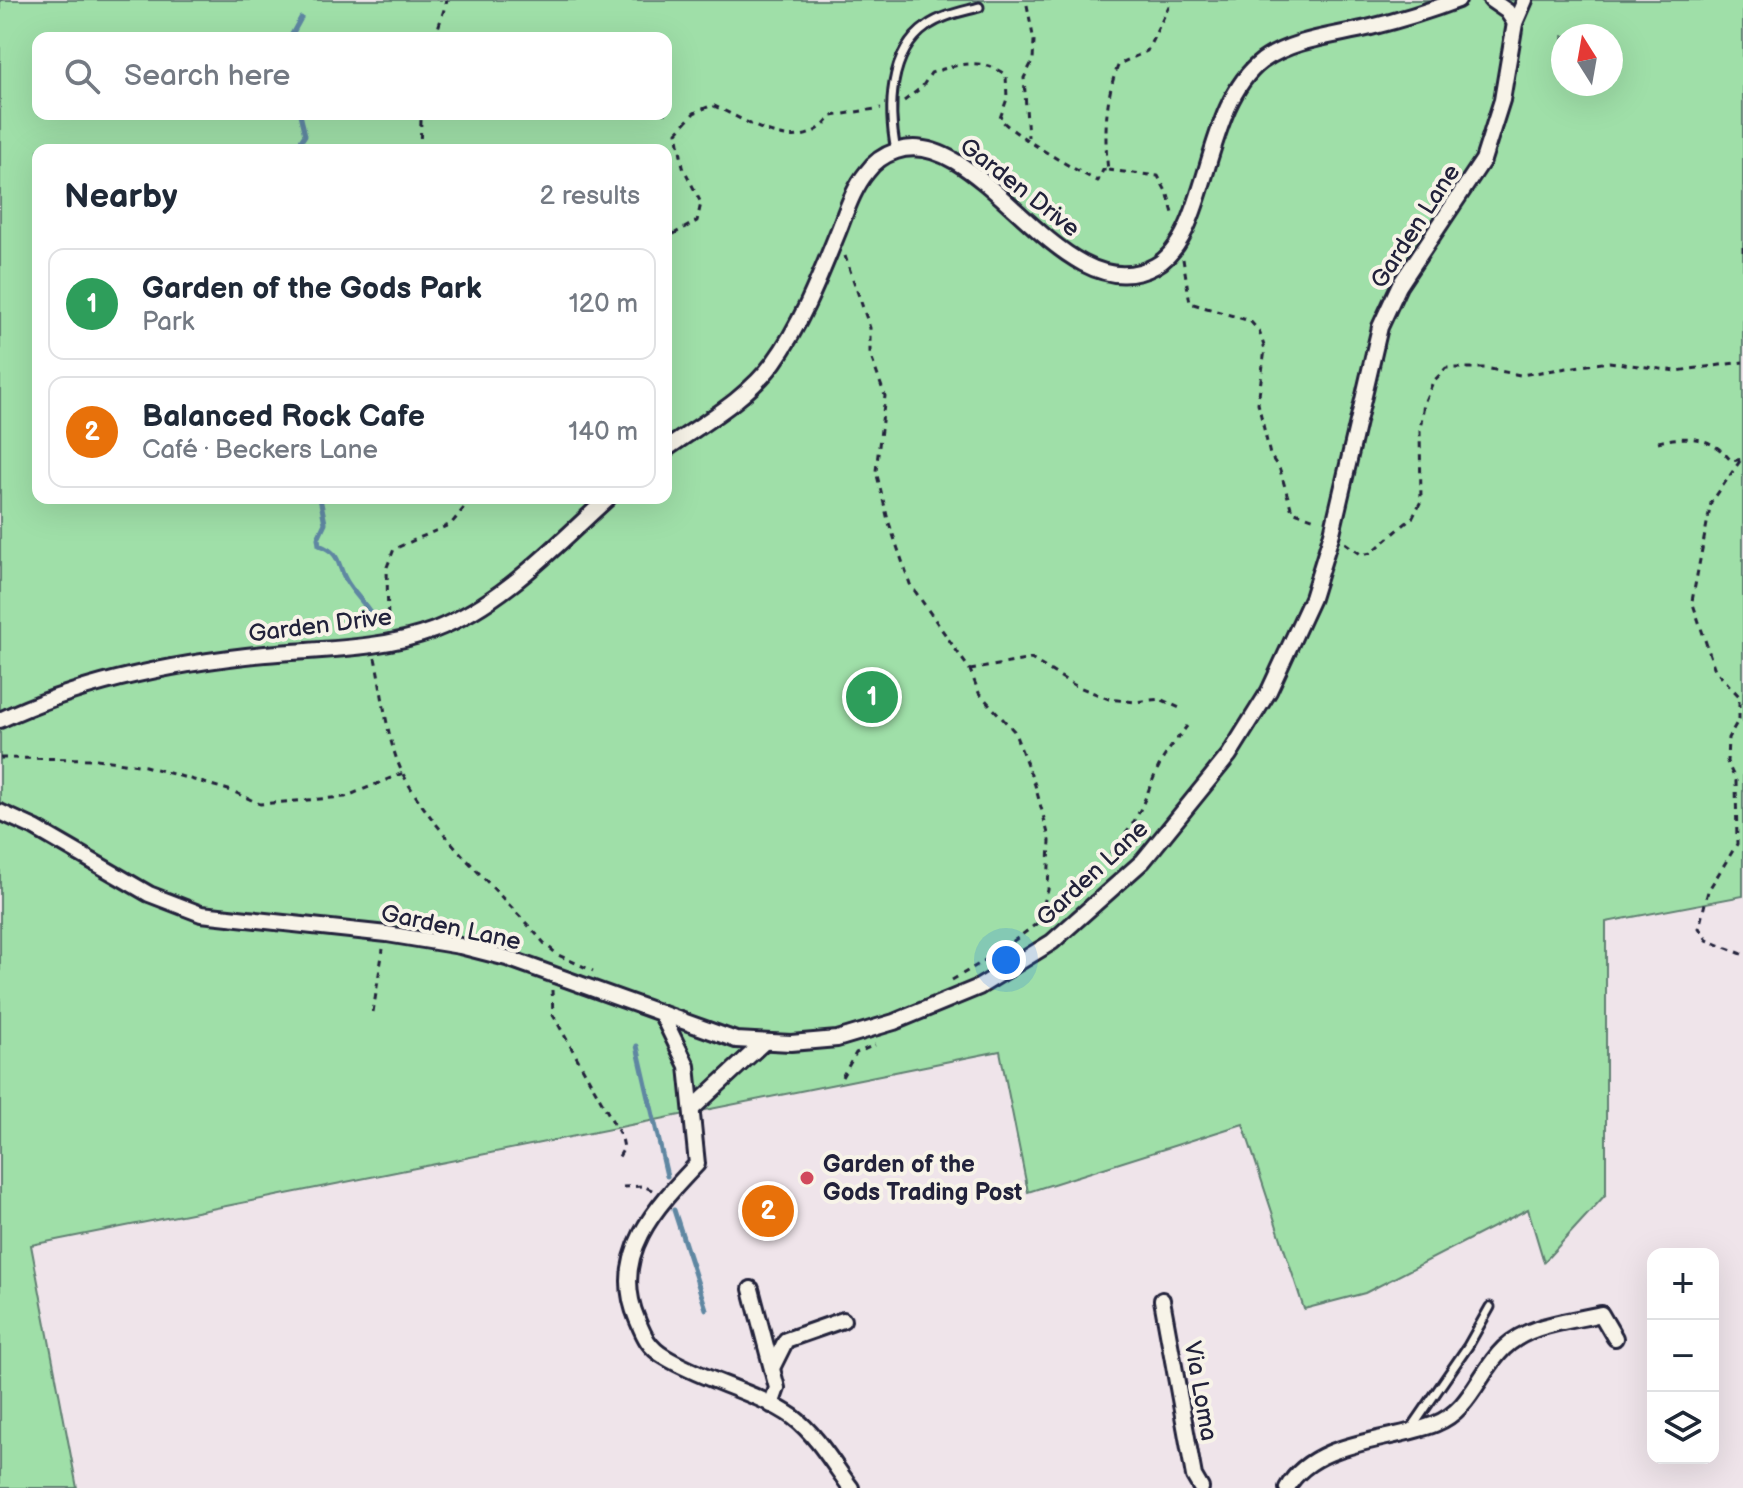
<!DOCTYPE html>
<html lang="en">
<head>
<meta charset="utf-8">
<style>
	:root { --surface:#fff; --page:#f6f6f7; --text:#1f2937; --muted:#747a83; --line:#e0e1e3; --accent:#d1495b }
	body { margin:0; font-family:"Balsamiq Sans",sans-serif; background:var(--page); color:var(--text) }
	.controls { position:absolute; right:24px; bottom:24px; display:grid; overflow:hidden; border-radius:16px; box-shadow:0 8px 32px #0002 }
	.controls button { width:72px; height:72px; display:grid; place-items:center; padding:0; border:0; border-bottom:2px solid var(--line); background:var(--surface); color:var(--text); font:40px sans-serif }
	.compass { position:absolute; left:1551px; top:24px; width:72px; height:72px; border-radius:50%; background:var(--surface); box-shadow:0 8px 32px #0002; rotate:349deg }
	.you { position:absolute; left:1006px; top:960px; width:28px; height:28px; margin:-20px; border:6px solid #fff; border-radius:50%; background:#1a73e8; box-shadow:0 0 0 12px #1a73e833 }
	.badge { display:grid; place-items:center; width:52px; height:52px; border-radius:50%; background:var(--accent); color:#fff; font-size:26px; font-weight:700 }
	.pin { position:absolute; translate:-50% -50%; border:4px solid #fff; box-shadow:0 2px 8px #0006 }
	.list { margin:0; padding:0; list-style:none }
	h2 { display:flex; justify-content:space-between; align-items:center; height:104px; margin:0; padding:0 32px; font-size:34px }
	h2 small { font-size:26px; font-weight:400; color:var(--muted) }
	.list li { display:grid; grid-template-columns:52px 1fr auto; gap:24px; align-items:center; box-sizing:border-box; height:112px; margin:0 16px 16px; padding:0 16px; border:2px solid var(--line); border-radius:16px }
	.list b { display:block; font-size:30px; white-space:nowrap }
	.list p { margin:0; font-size:26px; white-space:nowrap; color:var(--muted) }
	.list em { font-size:26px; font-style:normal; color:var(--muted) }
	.icon { flex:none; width:44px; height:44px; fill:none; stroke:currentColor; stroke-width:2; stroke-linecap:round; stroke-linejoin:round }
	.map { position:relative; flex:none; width:1743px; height:1488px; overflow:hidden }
	.search { position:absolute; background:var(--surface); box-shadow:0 8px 32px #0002; left:32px; top:32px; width:640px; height:88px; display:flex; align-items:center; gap:20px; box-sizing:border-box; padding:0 28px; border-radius:16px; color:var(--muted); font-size:30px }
	.panel { position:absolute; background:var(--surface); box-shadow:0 8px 32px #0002; left:32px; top:144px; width:640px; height:360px; border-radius:16px }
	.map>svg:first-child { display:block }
	.green { fill:#9fdfa8; stroke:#608072; stroke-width:2; fill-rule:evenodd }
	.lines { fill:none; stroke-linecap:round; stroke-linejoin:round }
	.stream { stroke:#5e87a2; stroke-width:5 }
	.lane-casing { stroke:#22223b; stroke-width:13 }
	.street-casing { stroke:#22223b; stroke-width:20 }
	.path { stroke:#22223b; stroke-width:3; stroke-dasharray:6 6; stroke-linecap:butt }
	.lane { stroke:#f7f3e8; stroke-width:7 }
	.street { stroke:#f7f3e8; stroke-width:14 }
	.poi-dot { fill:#d1495b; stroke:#f7f3e8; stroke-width:3 }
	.labels { text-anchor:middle; stroke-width:8; stroke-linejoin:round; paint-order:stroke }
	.street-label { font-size:24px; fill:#22223b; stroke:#f7f3e8 }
	.poi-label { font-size:24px; font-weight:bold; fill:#22223b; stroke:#f7f3e8; text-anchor:start }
</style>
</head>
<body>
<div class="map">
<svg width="1743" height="1488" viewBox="0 0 1743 1488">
	<rect width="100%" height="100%" fill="#efe4ea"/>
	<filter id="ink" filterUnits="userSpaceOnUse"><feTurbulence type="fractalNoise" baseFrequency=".0125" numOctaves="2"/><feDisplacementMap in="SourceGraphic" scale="16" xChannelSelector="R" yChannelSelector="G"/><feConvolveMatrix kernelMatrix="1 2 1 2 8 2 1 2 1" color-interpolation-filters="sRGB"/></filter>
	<g filter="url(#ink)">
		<path class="green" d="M0,0h1743v896l-137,26v272l-62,68 -16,-53 -163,84 -61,16 -61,-185 -215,68 -28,-141 -969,194 46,243h-77zM1563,36h48v48h-48zM38,38h628v76h-628zM38,150h628v348h-628z"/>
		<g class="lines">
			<g class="stream">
				<path d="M290,38l11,-20"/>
				<path d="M286,150l13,-6 6,-9 -5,-21"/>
				<path d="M320,498l5,25 -7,15 1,7c23,9 17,18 27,35 9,16 23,26 31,44"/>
				<path d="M637,1046l30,130"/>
				<path d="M674,1210l32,99"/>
			</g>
			<defs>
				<g id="lane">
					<path d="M896,151c-8,-41 -8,-98 31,-125 16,-11 34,-14 52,-19"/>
					<path d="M1411,1429l57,-83 22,-39"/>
				</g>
				<g id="street">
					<path d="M1491,0l16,11 8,12"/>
					<path d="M666,449c37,-26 81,-50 108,-87 28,-39 46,-86 64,-130 8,-20 15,-43 29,-60 7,-10 17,-17 29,-21 85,-29 166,166 259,115 55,-30 47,-160 107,-205 31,-22 73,-25 109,-34 29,-7 58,-16 87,-27"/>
					<path d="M0,720c83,-39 174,-57 265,-66 55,-5 117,-4 169,-24 69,-27 120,-83 174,-132"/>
					<path d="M0,812l35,16 114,66 52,20 186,20 73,12 47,12 229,82 55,3 46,-4 57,-17 85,-35 73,-45 91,-81 86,-106 40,-64 43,-93 20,-65 48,-206 19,-41 84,-126 19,-60 13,-77 10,-23"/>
					<path d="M661,1013l26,53 10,98c-41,43 -87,91 -60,155 7,17 11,28 28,38 39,24 93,35 128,60 23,17 41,48 58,71"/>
					<path d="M692,1109l71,-66"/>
					<path d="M751,1289l26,99 -6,17"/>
					<path d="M1162,1300l32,176 7,12"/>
					<path d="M772,1368l14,-28 57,-20"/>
					<path d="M1287,1488c27,-48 102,-46 148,-64 36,-14 43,-51 69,-76 25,-24 64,-26 97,-34l14,24"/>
				</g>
			</defs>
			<use href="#lane" class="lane-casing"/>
			<use href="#street" class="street-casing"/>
			<g class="path">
				<path d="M1027,5l7,36 -1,19 -9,18 4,59"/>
				<path d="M435,38l12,-38"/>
				<path d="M904,101l18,-14 9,-14c27,-9 50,-16 75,2l1,24 -7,19c6,12 81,56 98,63l5,-11h5c-4,-33 -3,-76 11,-106l28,-13 25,-51"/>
				<path d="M420,150l1,-30 8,-6"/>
				<path d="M1108,170l50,6 10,19 6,22"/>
				<path d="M666,243l4,-7 27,-15 4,-18 -18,-36 -6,-35 17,-19 18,-8c40,17 85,55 120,11l49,-8"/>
				<path d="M1743,247v5"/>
				<path d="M845,256l25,72v26l15,42 -9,75 12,49 22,64 60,86 9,23 35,38 21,54 15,56 -2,49 -10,32"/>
				<path d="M1183,259l7,44 60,18 9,10 6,18 -7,54 12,52 10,15 12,41 26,9"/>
				<path d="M1658,442c29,-7 54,-6 73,19l12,-2"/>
				<path d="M1740,461l-29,42 -19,98 23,69 24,26v23l-11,19 -1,24 9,19 1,63 -29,47 -9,37 8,12 35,14"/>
				<path d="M1345,543l17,12 9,-2 42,-36 8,-16 -1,-71 4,-27 9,-21 13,-14h39l35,7 89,-13 67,9 67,-9"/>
				<path d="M388,627l-1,-60 7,-18 57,-25 21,-26"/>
				<path d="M375,658c8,36 11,80 27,114 29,59 99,121 142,171l14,12 35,16"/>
				<path d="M970,670l61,-11 43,26 35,14 26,3 25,-3 24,11"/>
				<path d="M0,758l96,1 49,7 87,25 28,13 85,-7 58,-24"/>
				<path d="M952,980c67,-38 133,-89 178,-152 13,-20 19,-41 29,-62 7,-14 19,-28 28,-40"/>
				<path d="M552,990l1,25 69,123 2,10 -7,12"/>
				<path d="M373,1012l10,-63"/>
				<path d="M842,1077l14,-24 19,-8"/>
				<path d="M623,1187l20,-1 11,5"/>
			</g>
			<use href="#lane" class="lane"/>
			<use href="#street" class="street"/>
		</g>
	</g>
	<circle class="poi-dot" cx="807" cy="1178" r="8"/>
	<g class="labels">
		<g class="street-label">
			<text transform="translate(1020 187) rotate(38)" y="8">Garden Drive</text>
			<text transform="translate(1415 226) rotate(-57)" y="8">Garden Lane</text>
			<text transform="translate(320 625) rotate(-7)" y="8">Garden Drive</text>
			<text transform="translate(1092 873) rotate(-43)" y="8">Garden Lane</text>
			<text transform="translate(451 927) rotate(12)" y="8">Garden Lane</text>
			<text transform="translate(1201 1391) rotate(80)" y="8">Via Loma</text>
		</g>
		<g class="poi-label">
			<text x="823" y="1172">Garden of the<tspan x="823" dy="28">Gods Trading Post</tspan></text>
		</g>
	</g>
</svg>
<div class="controls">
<button>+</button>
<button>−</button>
<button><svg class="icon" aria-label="layers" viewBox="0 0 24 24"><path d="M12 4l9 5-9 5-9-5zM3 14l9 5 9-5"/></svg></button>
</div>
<svg class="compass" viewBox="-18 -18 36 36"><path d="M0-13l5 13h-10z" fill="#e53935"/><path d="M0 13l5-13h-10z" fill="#747a83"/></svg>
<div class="you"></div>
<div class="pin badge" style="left:872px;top:697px;background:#2e9e5b">1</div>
<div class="pin badge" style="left:768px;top:1211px;background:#e8710a">2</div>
<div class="search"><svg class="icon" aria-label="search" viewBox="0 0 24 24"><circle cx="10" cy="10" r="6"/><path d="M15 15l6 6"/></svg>Search here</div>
<section class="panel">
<h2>Nearby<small>2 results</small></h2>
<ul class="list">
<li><span class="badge" style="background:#2e9e5b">1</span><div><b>Garden of the Gods Park</b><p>Park</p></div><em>120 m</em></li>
<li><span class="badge" style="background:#e8710a">2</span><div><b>Balanced Rock Cafe</b><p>Café · Beckers Lane</p></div><em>140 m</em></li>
</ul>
</section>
</div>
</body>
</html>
